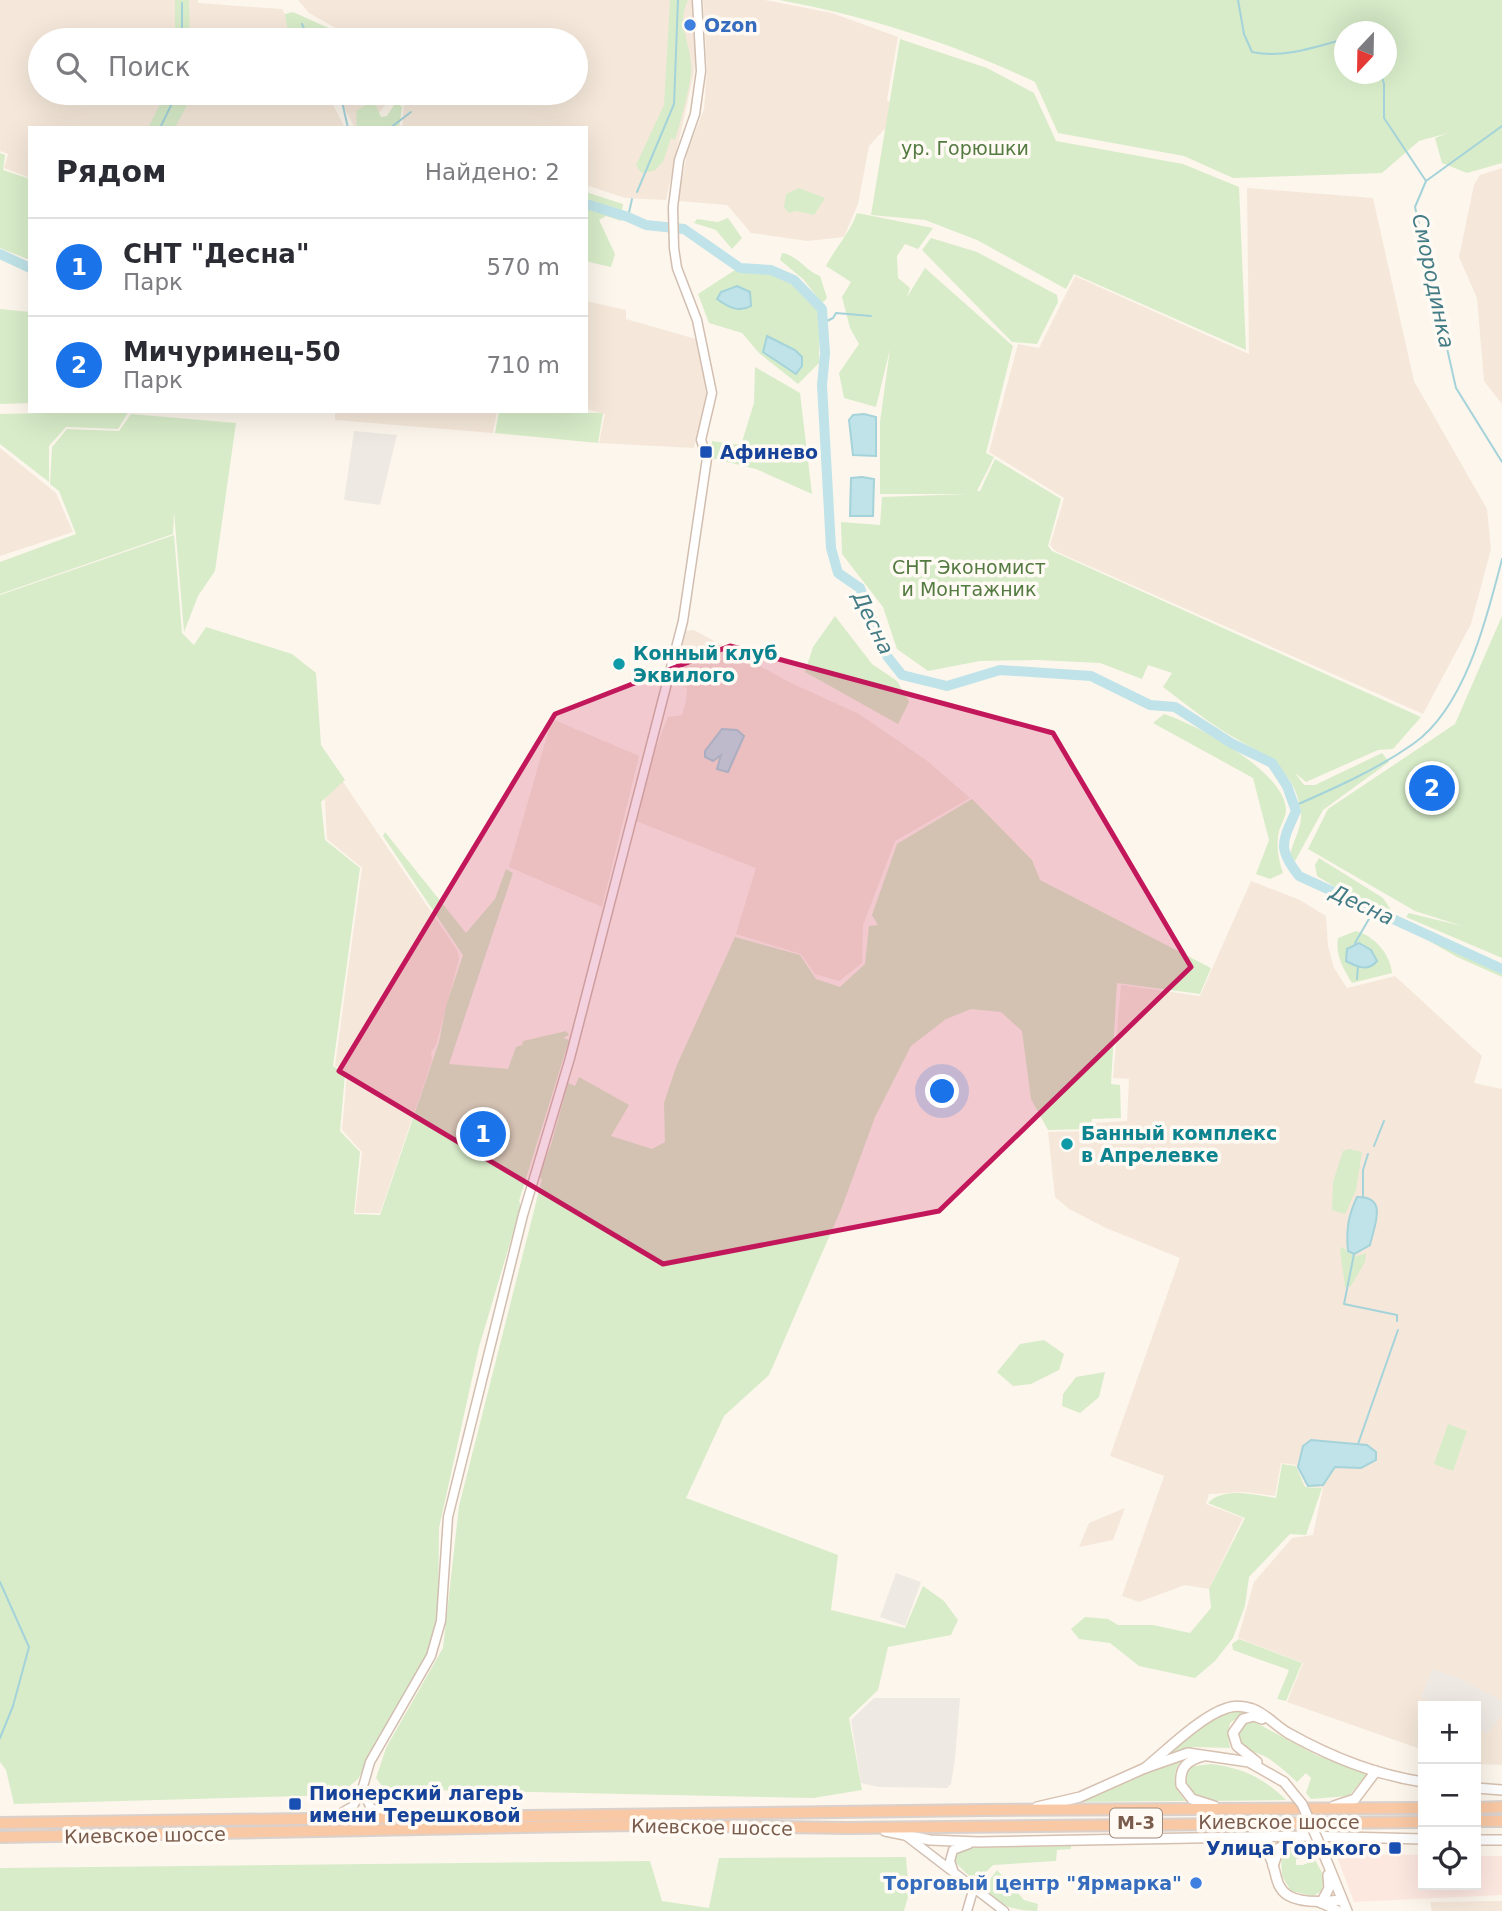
<!DOCTYPE html>
<html lang="ru">
<head>
<meta charset="utf-8">
<style>
	:root { --surface:#fff; --page:#f7f7f7; --text:#2b2b33; --muted:#7c7c81; --line:#e1e1e2; --accent:#1a73e8 }
	body { margin:0; font-family:"DejaVu Sans",sans-serif; background:var(--page); color:var(--text) }
	.controls { position:absolute; right:21px; bottom:21px; display:grid; overflow:hidden; border-radius:0px; box-shadow:0 7px 28px #0002 }
	.controls button { width:63px; height:63px; display:grid; place-items:center; padding:0; border:0; border-bottom:2px solid var(--line); background:var(--surface); color:var(--text); font:35px sans-serif }
	.compass { position:absolute; left:1334px; top:21px; width:63px; height:63px; border-radius:50%; background:var(--surface); box-shadow:0 7px 28px #0002; rotate:202deg }
	.you { position:absolute; left:943px; top:1092px; width:24px; height:24px; margin:-18px; border:5px solid #fff; border-radius:50%; background:#1a73e8; box-shadow:0 0 0 10px #1a73e833 }
	.badge { display:grid; place-items:center; width:46px; height:46px; border-radius:50%; background:var(--accent); color:#fff; font-size:23px; font-weight:700 }
	.pin { position:absolute; translate:-50% -50%; border:4px solid #fff; box-shadow:0 2px 7px #0006 }
	.list { margin:0; padding:0; list-style:none }
	h2 { display:flex; justify-content:space-between; align-items:center; height:91px; margin:0; padding:0 28px; font-size:30px }
	h2 small { font-size:23px; font-weight:400; color:var(--muted) }
	.list li { display:grid; grid-template-columns:46px 1fr auto; gap:21px; align-items:center; box-sizing:border-box; height:98px; padding:0 28px; border-top:2px solid var(--line) }
	.list b { display:block; font-size:26px; white-space:nowrap }
	.list p { margin:0; font-size:23px; white-space:nowrap; color:var(--muted) }
	.list em { font-size:23px; font-style:normal; color:var(--muted) }
	.icon { flex:none; width:38px; height:38px; fill:none; stroke:currentColor; stroke-width:2; stroke-linecap:round; stroke-linejoin:round }
	.map { position:relative; flex:none; width:1502px; height:1911px; overflow:hidden }
	.search { position:absolute; background:var(--surface); box-shadow:0 7px 28px #0002; left:28px; top:28px; width:560px; height:77px; display:flex; align-items:center; gap:18px; box-sizing:border-box; padding:0 24px; border-radius:38px; color:var(--muted); font-size:26px }
	.panel { position:absolute; background:var(--surface); box-shadow:0 7px 28px #0002; left:28px; top:126px; width:560px; height:287px; border-radius:0px }
	.map>svg:first-child { display:block }
	.residential { fill:#f5e8da }
	.commercial { fill:#fde8e0 }
	.industrial { fill:#efe9e4 }
	.green { fill:#d8ecc9; fill-rule:evenodd }
	.water { fill:#bfe3e8; stroke:#a5d3da; stroke-width:2 }
	.lines { fill:none; stroke-linecap:round; stroke-linejoin:round }
	.stream { stroke:#a5d3da; stroke-width:2 }
	.river { stroke:#bfe3e8; stroke-width:10 }
	.tertiary-casing { stroke:#d1beb0; stroke-width:11 }
	.secondary-casing { stroke:#d6c0b0; stroke-width:12 }
	.trunk-casing { stroke:#dad1cd; stroke-width:14 }
	.tertiary { stroke:#fff; stroke-width:8 }
	.secondary { stroke:#fff; stroke-width:9 }
	.trunk { stroke:#f9c8a4; stroke-width:10 }
	.secondary-bridge-casing { stroke:#d6c0b0; stroke-width:12; stroke-linecap:butt }
	.secondary-bridge { stroke:#fff; stroke-width:9 }
	.marked { fill:#c2185b; fill-opacity:0.2; stroke:#c2185b; stroke-width:5; stroke-linejoin:round }
	.shop-dot { fill:#3f7fe0; stroke:#fffaf3; stroke-width:2.5 }
	.transit-dot { fill:#1a4fb4; stroke:#fffaf3; stroke-width:2.5 }
	.culture-dot { fill:#0f9aa8; stroke:#fffaf3; stroke-width:2.5 }
	.labels { text-anchor:middle; stroke-width:7; stroke-linejoin:round; paint-order:stroke }
	.shield { fill:#fffaf3; stroke:#a28b7f; stroke-width:2 }
	.shield-label { font-size:18px; font-weight:bold; fill:#7a5c4d }
	.shop-label { font-size:19px; font-weight:bold; fill:#366cbe; stroke:#fffaf3; text-anchor:start }
	.park-label { font-size:19px; fill:#537a41; stroke:#fffaf3 }
	.transit-label { font-size:19px; font-weight:bold; fill:#164399; stroke:#fffaf3; text-anchor:start }
	.culture-label { font-size:19px; font-weight:bold; fill:#0d838f; stroke:#fffaf3; text-anchor:start }
	.street-label { font-size:19px; fill:#7a5c4d; stroke:#fffaf3 }
	.water-label { font-size:21px; font-style:italic; fill:#437c86; stroke:#fffaf3 }
</style>
</head>
<body>
<div class="map">
<svg width="1502" height="1911" viewBox="0 0 1502 1911">
	<rect width="100%" height="100%" fill="#fdf6ec"/>
	<g class="residential">
		<path d="M0,0h198v3l84,6 17,31h-259v53h287l18,35h-315v50l-26,-10 4,-14 -8,-3z"/>
		<path d="M298,0h398l2,39 -4,33 -28,128 -41,-2 -39,-13v-57h-184l2,-23 -12,-8 -14,17 -17,14h-6l-16,-30 1,-5h236v-53h-233v-8l-34,-19z"/>
		<path d="M703,0h62l67,13 66,24 -11,63 6,6 -3,17 -21,23 -11,58 -14,33 -37,4 -56,-8 -24,-28 -49,-4 9,-48 17,-44 3,-40z"/>
		<path d="M1502,168v236l-18,-23 -7,-83 -18,-41 15,-72 6,-10z"/>
		<path d="M1247,188l126,10 41,183 73,128 4,40 -20,75 -48,90 -368,-163 -5,-6 14,-47 -75,-46 29,-108 21,4 36,-72 174,78z"/>
		<path d="M586,301l40,9v9l70,20 11,54 -13,55 -95,-5 6,-29 -19,-5z"/>
		<path d="M335,411h162l-4,22 -158,-13z"/>
		<path d="M0,448l56,45 17,39 -73,24z"/>
		<path d="M694,630l95,52 70,32 67,46 44,38 -75,43 -32,84 -1,38 -23,18 -24,-7 -14,-20 -65,-20 20,-66 -120,-47 18,-68 14,-36 14,-2 4,-13 1,-14 -20,-8 18,-49z"/>
		<path d="M552,719l87,37 -37,151 -93,-40z"/>
		<path d="M322,751l135,199 2,9 -23,86 -5,7 1,8 -52,153h-25l7,-61 -20,-22 5,-57 -12,-7 27,-198 -35,-29z"/>
		<path d="M1251,881l49,19 26,16 2,30 6,22 13,20 48,-12 87,80 -8,27 28,6v676l-26,-1v-58h-53v44l-136,-48 16,-39 -65,-25 16,-56 38,-44 21,-3 10,-47 -17,-2 -10,-21 -15,-2 -6,33 -31,-4 -35,2 -3,10 37,14 -34,71 -24,-4 -46,17 -17,-6 42,-120 -54,-20 70,-198 -74,-30 -37,-19 -14,-12 -7,-65 44,-1 2,-8 33,-2 2,-42 -16,-1 8,-93 79,11z"/>
		<path d="M1125,1508l-12,32 -34,7 10,-24z"/>
		<path d="M1502,1901v10h-70l-2,-9z"/>
	</g>
	<path class="commercial" d="M1336,1854l87,1v30h53v-29h26v39l-148,7z"/>
	<g class="industrial">
		<path d="M354,431l43,4 -17,70 -36,-5z"/>
		<path d="M896,1573l25,9 -16,44 -25,-9z"/>
		<path d="M1432,1669l25,8 45,24v14l-15,19 -11,-7v-21h-32l-23,-8z"/>
		<path d="M874,1698h86l-5,61 -4,25 -4,4 -69,-1 -17,-4 -10,-63z"/>
	</g>
	<g class="green">
		<path d="M175,0h14l1,40h-15z"/>
		<path d="M670,0h18c-13,25 6,48 3,75 -3,21 -10,44 -16,65l-4,-2 -8,24 -9,9 -13,2 -5,-8 28,-60z"/>
		<path d="M779,0h723v163l-35,10 -25,-10 -7,-25 13,-5 -29,8 -37,32 -149,5 -49,-22 -126,-23 -23,-51c-80,-38 -168,-66 -256,-82zM1344,32h42v42h-42z"/>
		<path d="M293,12l49,22 -1,6h-52l-4,-26z"/>
		<path d="M900,39l87,29 47,25 22,48 127,23 56,23 7,163 -172,-76 -8,15 -89,-49 -52,-20 -54,-5z"/>
		<path d="M166,93h27l-18,35h-27z"/>
		<path d="M396,102l6,5 -3,21h-42l-1,-17 13,-8 7,3 5,11 6,-1z"/>
		<path d="M0,153l5,2 -2,15 27,9v81l-30,-12z"/>
		<path d="M799,188l26,10 -11,17 -18,-4 -7,2 -5,-6 2,-13z"/>
		<path d="M586,192l37,12 -2,17 -15,-5 -7,4 16,34 -4,13 -22,-5 -3,-5z"/>
		<path d="M857,213l76,15 -15,21 -13,-5 -8,12 1,22 12,10 -3,9 18,-29 88,78 -27,107 8,4 -17,34h3l15,-32 66,40 -13,47 4,5 369,166 -28,32 -15,1 -72,32 -11,-9 9,12h11l67,-32 7,9 -66,48 -28,51 -5,-5c2,-13 12,-29 11,-41 -4,-50 -45,-63 -81,-86 -20,-13 -38,-28 -57,-42l9,-14 -24,-8 -6,14 -42,-16 -62,-3 -58,1 -52,10 -31,-22 -14,-42 -41,-53 -1,-32 39,3 2,-28 86,-3h-88v-72l10,-73 -14,58 -32,-9 -5,-25 20,-29 -9,-16 -8,-31 9,-15 -25,-16c10,-19 23,-32 31,-53z"/>
		<path d="M728,218l14,20 -10,11 -16,-19 -22,-7 3,-4 21,3z"/>
		<path d="M931,238l46,14 80,43 1,7 -21,42 -25,-2 -90,-92z"/>
		<path d="M782,253c15,2 24,18 38,23l7,22 -5,5 -19,-24 -23,-19z"/>
		<path d="M735,270c45,3 54,8 84,41v52l-21,21 -39,-31 -17,-20 -33,-10 -11,-29z"/>
		<path d="M0,309l30,3v91l-30,1z"/>
		<path d="M755,367l45,26 12,101 -56,-25 -45,-11 1,-17 29,4 13,-42z"/>
		<path d="M129,411l-11,18 -52,-2 -17,19v36l-49,-38v-30z"/>
		<path d="M499,411l104,2 -5,30 -103,-10z"/>
		<path d="M131,414l105,9 -21,148 -17,25 -14,36 -10,-120 -1,22 -173,60v-32l76,-28 -17,-43 -9,-7 2,-37 15,-18 52,2z"/>
		<path d="M174,535l8,98 12,12 12,-18 86,27 24,19 5,72 24,35 -24,22 4,38 35,28 -27,198 12,8 -5,57 20,21 -6,62 26,1 59,-173 7,-36 17,-51 -80,-119 2,-4 81,101 29,-34 11,-30 7,4 -64,191 59,5 8,-22 6,-2 1,-4 43,-10 3,4 -6,3 6,2 -50,161 2,5 -42,141 -40,181 -1,94 -10,32 -70,125 -19,16 -325,9 -8,-34 -6,-8v-1167z"/>
		<path d="M835,616l37,48 25,17 12,21 -11,22 -93,-52 8,-25z"/>
		<path d="M1502,616v342l-96,-41 3,-4 53,13 -47,-15 -107,-62 20,-40 127,-85z"/>
		<path d="M1164,714c33,11 121,57 122,96 0,7 -5,14 -7,21 -3,16 -1,27 4,42l-13,6 -14,-5 13,-34 -16,-62 -100,-55z"/>
		<path d="M972,799l60,61 8,20 171,88 -11,26 -83,-11 -6,101 9,1 1,33 -29,1 -1,10 -43,1 -17,-31 -9,-68 -21,-19 -30,-3 -25,10 -35,27 -36,71 -33,90 -73,168 -45,41 -38,82 152,57 -7,55 74,18 18,-42 21,15 14,19 -7,15 -63,12 -10,43 -29,28 13,72 -49,8 -429,-9 -8,-11 10,-30 57,-100 16,-142 83,-327 -4,-2 13,-32 17,-62 7,3 4,-9 50,28 -18,31 41,13 13,-7 -1,-39 12,-36 59,-130 65,18 16,24 24,8 25,-23 4,-38 9,-1 -6,-10 25,-71z"/>
		<path d="M1319,858l64,40 8,12 -34,-10 -40,-24 -2,-11z"/>
		<path d="M1408,923l44,27 50,21v6l-45,-20 -49,-28z"/>
		<path d="M1356,931c18,5 34,22 36,42l-40,10c-9,-15 -17,-28 -14,-45z"/>
		<path d="M1349,1149l13,3 -6,38 -11,24 -13,-4 1,-28 10,-31z"/>
		<path d="M1343,1247c7,9 13,11 23,6l-1,9 -14,24 -6,1 -5,-38z"/>
		<path d="M1044,1340l20,14 -5,16 -28,14 -18,2 -16,-14 23,-28z"/>
		<path d="M1105,1372l-6,25 -19,16 -18,-7 1,-12 13,-17z"/>
		<path d="M1448,1424l19,7 -14,40 -19,-7z"/>
		<path d="M1282,1464l14,2 9,21 17,1 -16,47 -16,-1 -41,43 -4,29 -12,32 -18,23 -20,17 -56,-12 -29,-23 -31,-4 -8,-10 14,-12 23,2 10,6h35l37,8 21,-25 -2,-19 36,-71 -37,-15c16,-17 47,-8 68,-5z"/>
		<path d="M1239,1639l63,24 -16,38 -9,-2 12,-29 -56,-20 -1,-6z"/>
		<path d="M1231,1710l16,1 -17,12 -2,11 2,14 -36,-1 -25,7 40,-33z"/>
		<path d="M1253,1721l63,34 51,19 -18,22 -38,3 -5,-6 5,-15 -5,-5 -9,9c-10,-9 -19,-18 -31,-25 -7,-4 -19,-6 -24,-12 -10,-11 0,-22 11,-24z"/>
		<path d="M1183,1758c-12,15 -11,29 3,43l-108,1z"/>
		<path d="M1211,1764c32,4 53,14 75,36l-79,1 -19,-9 -4,-13 4,-12z"/>
		<path d="M1301,1844v14l-5,1v6h7l12,-5 9,16 -2,15 -9,5 -22,-5 -9,-15 -1,-21 10,-10z"/>
		<path d="M1071,1846v3l-14,1 -1,11 -63,4 -15,15h-5l-19,-19 2,-8 12,-5z"/>
		<path d="M906,1857l3,36 -5,18h-904v-43l650,-7 12,40 47,7 10,-50z"/>
		<path d="M997,1870l27,30 14,4 -1,7c-19,0 -45,-5 -51,-26z"/>
	</g>
	<g class="water">
		<path d="M737,286l13,6 1,14c-12,7 -23,1 -34,-7l4,-7z"/>
		<path d="M767,336l28,14 7,7v9l-6,8 -33,-22z"/>
		<path d="M864,414l12,3v39l-23,-1 -4,-35 4,-5z"/>
		<path d="M862,477l12,2 -1,37h-23l1,-38z"/>
		<path d="M722,729l15,1 7,6 -16,36 -11,-3 4,-14 -8,6 -8,-4v-6z"/>
		<path d="M1359,943l12,7 6,11c-9,11 -20,6 -31,0l1,-12z"/>
		<path d="M1357,1197c32,-1 17,29 13,48l-16,9 -6,-3c-2,-21 0,-35 9,-54z"/>
		<path d="M1311,1440l56,5 9,7v8l-15,8 -26,-1 -12,18 -15,1 -10,-19 5,-21z"/>
	</g>
	<g class="lines">
		<g class="stream">
			<path d="M1238,0l6,34 8,18c29,7 64,-5 92,-13"/>
			<path d="M302,24l7,16"/>
			<path d="M182,40v-37"/>
			<path d="M1381,74l3,10v34l42,63"/>
			<path d="M340,93l8,35"/>
			<path d="M1502,126l-76,55 -11,26 41,181 46,74"/>
			<path d="M160,128l17,-35"/>
			<path d="M390,128l21,-16"/>
			<path d="M637,192l37,-88 4,-104"/>
			<path d="M628,217l4,-18"/>
			<path d="M823,323l10,-5 3,-5 35,3"/>
			<path d="M1294,806c41,-18 82,-36 119,-62 52,-36 74,-126 89,-185"/>
			<path d="M1355,943l18,-31"/>
			<path d="M1357,979l1,-13"/>
			<path d="M1374,1146l10,-25"/>
			<path d="M1363,1197v-27l5,-16"/>
			<path d="M1354,1254l-10,50 53,11v6"/>
			<path d="M1358,1444l40,-114"/>
			<path d="M0,1582l29,65 -16,59 -13,32"/>
		</g>
		<g class="river">
			<path d="M586,204l42,13 18,8 38,4 56,39 31,2 23,10 28,29 3,44 -3,32 9,163 7,25 22,15 27,68 15,19 45,11 53,-16 91,6 59,29 25,2 56,36 41,20 15,23 9,25c-14,31 -19,37 3,65l203,93"/>
			<path d="M0,254l30,14"/>
		</g>
		<defs>
			<g id="tertiary">
				<path d="M362,1790l9,18 18,8"/>
				<path d="M335,1817l18,-11 9,-16 8,-28 61,-106 10,-35 7,-104 75,-302 47,-157 113,-437 24,-163 -6,-18 11,-47 -15,-73 -20,-52 -3,-20 -1,-41 6,-47 16,-46 6,-43 -4,-71"/>
				<path d="M905,1835l99,76"/>
				<path d="M953,1870l-3,-9 3,-11 16,-6"/>
				<path d="M967,1911l7,-24"/>
			</g>
			<g id="secondary">
				<path d="M1204,1756c-16,4 -25,11 -23,29l11,14 22,7"/>
				<path d="M1257,1762l-20,-16 -4,-13 10,-14 11,-3 8,3"/>
				<path d="M1145,1768c22,-18 56,-52 82,-60 8,-3 17,-2 26,1 13,5 23,17 35,24 41,23 88,42 135,49"/>
				<path d="M1476,1788l26,2"/>
				<path d="M1334,1806l21,-7 21,-28"/>
				<path d="M1037,1807l43,-10 65,-29 43,-15 61,9 35,20"/>
				<path d="M885,1831l45,9 48,2 325,-6 120,3"/>
				<path d="M1250,1840c48,18 -6,71 92,60"/>
				<path d="M1476,1840h26"/>
				<path d="M1323,1852l24,59"/>
				<path d="M1273,1866l6,-18 15,-9"/>
				<path d="M1321,1903l8,-15 -1,-13"/>
				<path d="M1322,1903l16,8"/>
			</g>
			<g id="trunk">
				<path d="M1476,1808l26,-1"/>
				<path d="M1476,1821h26"/>
				<path d="M0,1823l981,-13 442,-2"/>
				<path d="M0,1837l632,-12 216,3 575,-6"/>
			</g>
		</defs>
		<use href="#tertiary" class="tertiary-casing"/>
		<use href="#secondary" class="secondary-casing"/>
		<use href="#trunk" class="trunk-casing"/>
		<use href="#tertiary" class="tertiary"/>
		<use href="#secondary" class="secondary"/>
		<use href="#trunk" class="trunk"/>
		<defs>
			<path id="secondary-bridge" d="M1284,1782l18,22 21,48"/>
		</defs>
		<use href="#secondary-bridge" class="secondary-bridge-casing"/>
		<use href="#secondary-bridge" class="secondary-bridge"/>
	</g>
	<path class="marked" d="M730,646l323,87 138,234 -252,244 -276,53 -324,-193 216,-357z"/>
	<g class="shop-dot">
		<circle cx="690" cy="25" r="7"/>
		<circle cx="1196" cy="1883" r="7"/>
	</g>
	<g class="transit-dot">
		<rect x="699" y="445" width="14" height="14" rx="3.5"/>
		<rect x="288" y="1797" width="14" height="14" rx="3.5"/>
		<rect x="1388" y="1841" width="14" height="14" rx="3.5"/>
	</g>
	<g class="culture-dot">
		<circle cx="619" cy="664" r="7"/>
		<circle cx="1067" cy="1144" r="7"/>
	</g>
	<g class="labels">
		<rect class="shield" x="1110" y="1808.5" width="52" height="29" rx="5"/>
		<g class="shield-label">
			<text x="1136" y="1829">М-3</text>
		</g>
		<g class="shop-label">
			<text x="704" y="32">Ozon</text>
			<text x="1182" y="1890" text-anchor="end">Торговый центр "Ярмарка"</text>
		</g>
		<g class="park-label">
			<text x="965" y="155">ур. Горюшки</text>
			<text x="969" y="574">СНТ Экономист<tspan x="969" dy="22">и Монтажник</tspan></text>
		</g>
		<g class="transit-label">
			<text x="720" y="459">Афинево</text>
			<text x="309" y="1800">Пионерский лагерь<tspan x="309" dy="22">имени Терешковой</tspan></text>
			<text x="1381" y="1855" text-anchor="end">Улица Горького</text>
		</g>
		<g class="culture-label">
			<text x="633" y="660">Конный клуб<tspan x="633" dy="22">Эквилого</tspan></text>
			<text x="1081" y="1140">Банный комплекс<tspan x="1081" dy="22">в Апрелевке</tspan></text>
		</g>
		<g class="street-label">
			<text x="1279" y="1829">Киевское шоссе</text>
			<text transform="translate(712 1827) rotate(1)" y="7">Киевское шоссе</text>
			<text transform="translate(145 1835) rotate(-1)" y="7">Киевское шоссе</text>
		</g>
		<g class="water-label">
			<text transform="translate(1433 281) rotate(78)" y="7">Смородинка</text>
			<text transform="translate(873 623) rotate(64)" y="7">Десна</text>
			<text transform="translate(1362 905) rotate(25)" y="7">Десна</text>
		</g>
	</g>
</svg>
<div class="controls">
<button>+</button>
<button>−</button>
<button><svg class="icon" aria-label="locate" viewBox="0 0 24 24"><circle cx="12" cy="12" r="6"/><path d="M12 2v4M12 18v4M2 12h4M18 12h4"/></svg></button>
</div>
<svg class="compass" viewBox="-18 -18 36 36"><path d="M0-13l5 13h-10z" fill="#e53935"/><path d="M0 13l5-13h-10z" fill="#7c7c81"/></svg>
<div class="you"></div>
<div class="pin badge" style="left:483px;top:1134px">1</div>
<div class="pin badge" style="left:1432px;top:788px">2</div>
<div class="search"><svg class="icon" aria-label="search" viewBox="0 0 24 24"><circle cx="10" cy="10" r="6"/><path d="M15 15l6 6"/></svg>Поиск</div>
<section class="panel">
<h2>Рядом<small>Найдено: 2</small></h2>
<ul class="list">
<li><span class="badge">1</span><div><b>СНТ &quot;Десна&quot;</b><p>Парк</p></div><em>570 m</em></li>
<li><span class="badge">2</span><div><b>Мичуринец-50</b><p>Парк</p></div><em>710 m</em></li>
</ul>
</section>
</div>
</body>
</html>
